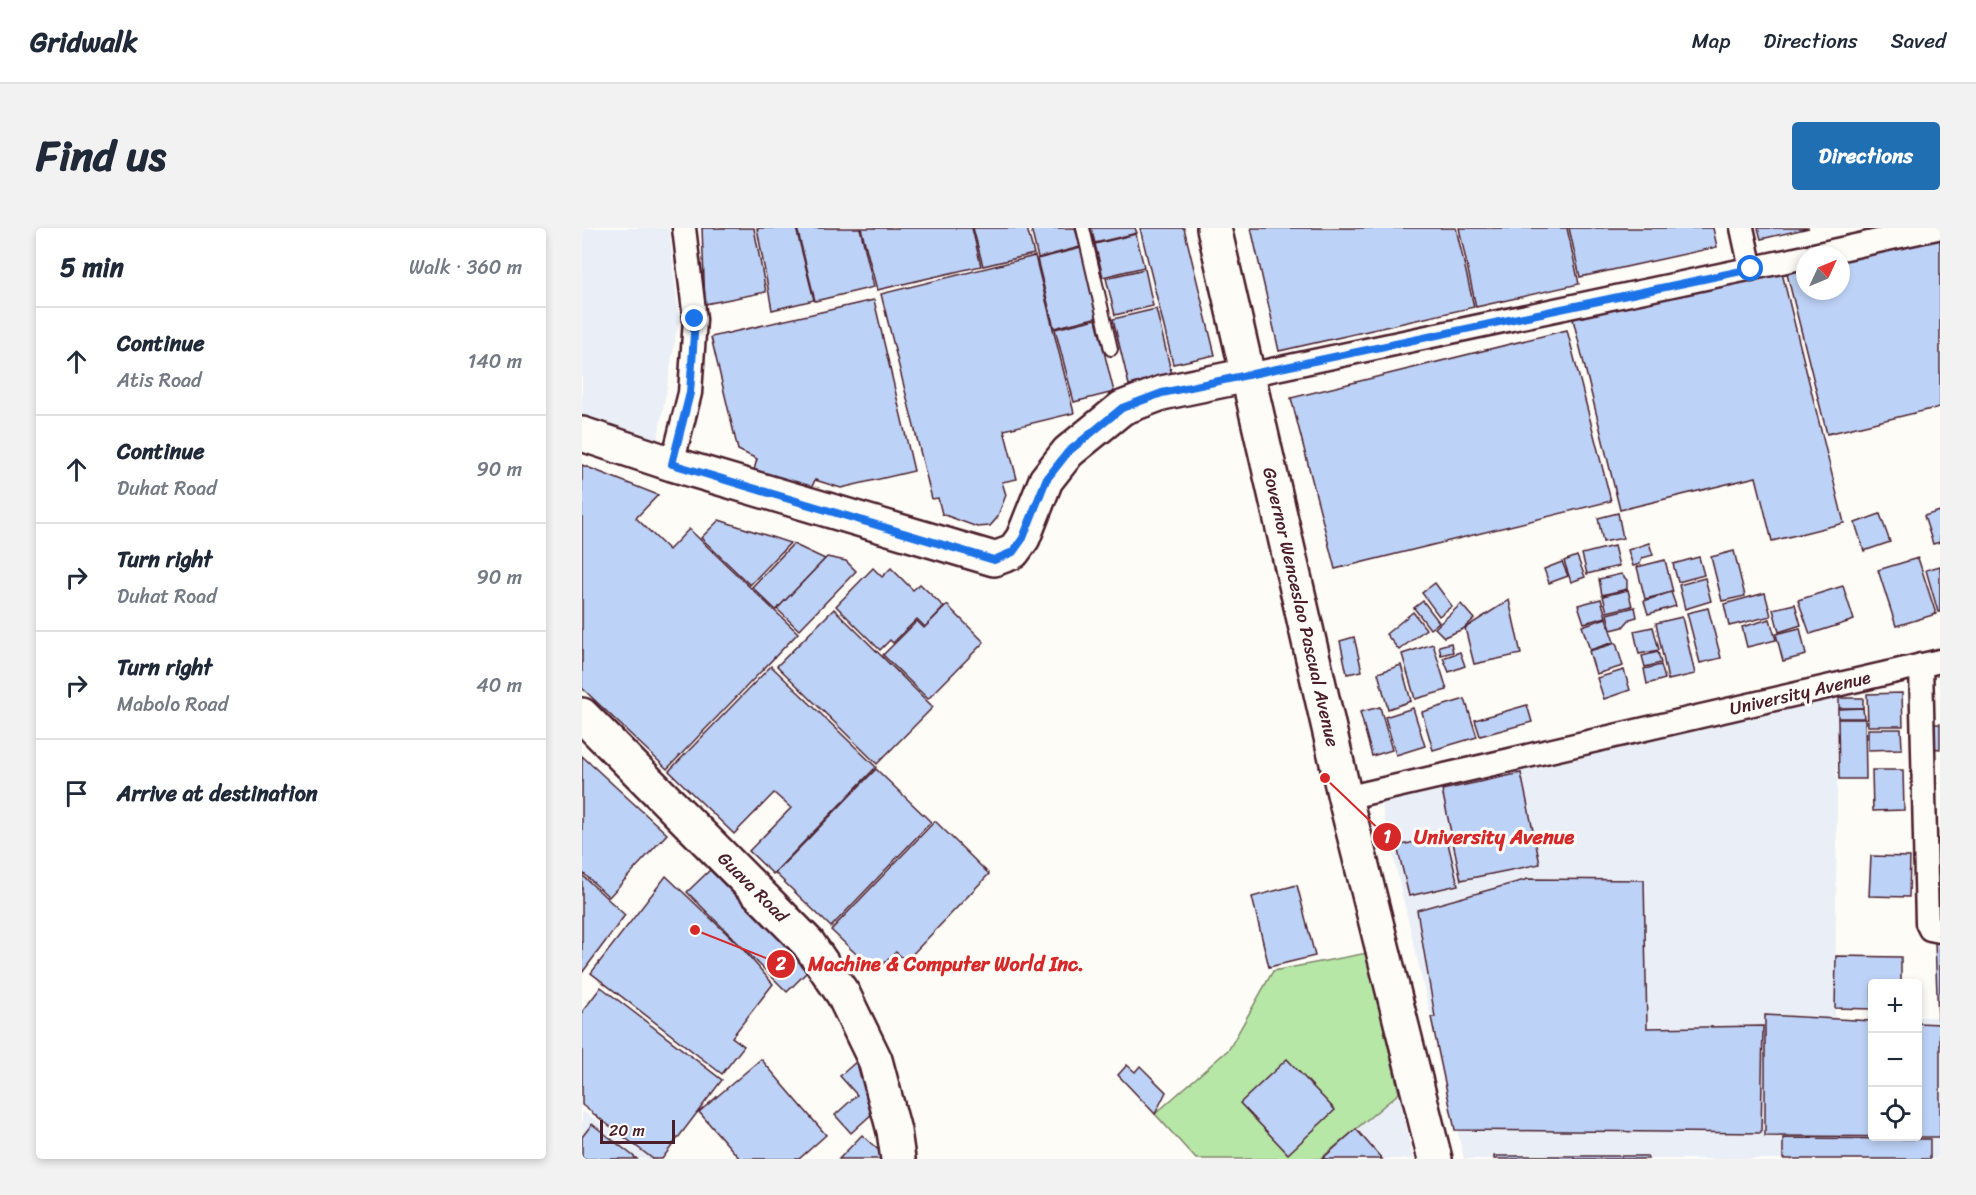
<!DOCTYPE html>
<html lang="en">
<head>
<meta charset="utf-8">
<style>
	:root { --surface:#fff; --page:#f2f2f3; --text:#1f2937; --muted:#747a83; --line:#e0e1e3; --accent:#1f6fb2 }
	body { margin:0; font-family:Sriracha,sans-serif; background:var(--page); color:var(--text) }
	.controls { position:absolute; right:18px; bottom:18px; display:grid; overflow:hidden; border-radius:6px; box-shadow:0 3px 9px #0003 }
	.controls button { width:54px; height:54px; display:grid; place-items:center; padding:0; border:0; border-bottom:2px solid var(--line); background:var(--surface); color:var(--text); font:30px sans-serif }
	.compass { position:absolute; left:1214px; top:18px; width:54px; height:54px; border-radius:50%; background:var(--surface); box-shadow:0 3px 9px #0003; rotate:46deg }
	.scale { position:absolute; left:18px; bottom:15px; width:75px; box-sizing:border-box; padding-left:6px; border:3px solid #4a1f2b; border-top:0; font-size:16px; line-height:21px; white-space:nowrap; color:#4a1f2b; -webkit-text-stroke:4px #fdfcf7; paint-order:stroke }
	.stop { position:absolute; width:18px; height:18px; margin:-14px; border:4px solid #1a73e8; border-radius:50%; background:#fff }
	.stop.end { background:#1a73e8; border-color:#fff; box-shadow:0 2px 6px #0008 }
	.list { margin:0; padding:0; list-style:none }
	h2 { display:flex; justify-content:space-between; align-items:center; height:78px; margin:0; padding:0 24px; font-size:26px }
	h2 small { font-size:20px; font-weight:400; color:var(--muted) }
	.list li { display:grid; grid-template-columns:39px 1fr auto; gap:18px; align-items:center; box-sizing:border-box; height:108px; padding:0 24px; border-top:2px solid var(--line) }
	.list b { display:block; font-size:22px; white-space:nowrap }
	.list p { margin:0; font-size:20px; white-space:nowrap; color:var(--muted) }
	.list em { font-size:20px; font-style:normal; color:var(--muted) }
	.icon { flex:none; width:33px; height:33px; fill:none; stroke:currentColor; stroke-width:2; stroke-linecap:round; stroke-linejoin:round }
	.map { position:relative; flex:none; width:1358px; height:931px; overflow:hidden; border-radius:6px }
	header { display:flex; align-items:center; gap:36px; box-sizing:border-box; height:84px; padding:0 30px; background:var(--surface); border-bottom:2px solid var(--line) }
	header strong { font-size:28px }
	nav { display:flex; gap:33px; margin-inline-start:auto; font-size:21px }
	.intro { display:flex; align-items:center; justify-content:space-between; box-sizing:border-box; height:144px; padding:0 36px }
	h1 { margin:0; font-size:42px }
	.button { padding:15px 27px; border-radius:6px; background:var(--accent); color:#fff; font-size:21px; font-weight:700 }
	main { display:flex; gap:36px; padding:0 36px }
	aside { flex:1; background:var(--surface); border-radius:6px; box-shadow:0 3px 9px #0003 }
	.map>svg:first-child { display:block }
	.built { fill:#eaeff7 }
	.green { fill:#b6e7a7; stroke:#808369; stroke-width:1.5 }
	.building { fill:#bdd2f7; stroke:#4a1f2b; stroke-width:1.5 }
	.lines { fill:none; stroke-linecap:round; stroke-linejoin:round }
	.lane-casing { stroke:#4a1f2b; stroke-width:16 }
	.street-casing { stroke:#4a1f2b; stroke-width:27 }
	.secondary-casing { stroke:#4a1f2b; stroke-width:38 }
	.lane { stroke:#fdfcf7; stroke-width:12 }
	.street { stroke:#fdfcf7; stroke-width:22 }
	.secondary { stroke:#fdfcf7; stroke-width:33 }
	.route { stroke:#1a73e8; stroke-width:8 }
	.labels { text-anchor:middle; stroke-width:6; stroke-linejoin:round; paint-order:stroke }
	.street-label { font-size:18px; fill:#4a1f2b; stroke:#fdfcf7 }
	.leader { fill:none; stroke:#d62828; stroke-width:2 }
	.callout-dot { fill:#d62828; stroke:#fdfcf7; stroke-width:2 }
	.mark-label { font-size:18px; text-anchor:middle; font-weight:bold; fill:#fff }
	.callout-label { font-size:20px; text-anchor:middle; font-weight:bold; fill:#d62828; stroke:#fdfcf7; stroke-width:6; stroke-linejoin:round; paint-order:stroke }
</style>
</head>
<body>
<header>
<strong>Gridwalk</strong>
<nav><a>Map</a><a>Directions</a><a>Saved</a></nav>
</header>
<div class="intro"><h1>Find us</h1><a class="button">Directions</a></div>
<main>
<aside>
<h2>5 min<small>Walk · 360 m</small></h2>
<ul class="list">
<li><svg class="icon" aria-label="ahead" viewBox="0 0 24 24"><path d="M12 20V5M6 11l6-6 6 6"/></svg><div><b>Continue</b><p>Atis Road</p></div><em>140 m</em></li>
<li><svg class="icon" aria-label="ahead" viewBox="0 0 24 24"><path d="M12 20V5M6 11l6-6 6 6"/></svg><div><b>Continue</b><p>Duhat Road</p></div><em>90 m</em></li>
<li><svg class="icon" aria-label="right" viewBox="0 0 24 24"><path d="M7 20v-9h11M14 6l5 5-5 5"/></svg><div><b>Turn right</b><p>Duhat Road</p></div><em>90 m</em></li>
<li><svg class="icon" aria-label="right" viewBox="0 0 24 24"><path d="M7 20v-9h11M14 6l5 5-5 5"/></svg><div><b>Turn right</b><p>Mabolo Road</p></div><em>40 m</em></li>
<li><svg class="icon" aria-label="arrive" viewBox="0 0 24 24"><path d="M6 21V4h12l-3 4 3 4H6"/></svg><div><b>Arrive at destination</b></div></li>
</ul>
</aside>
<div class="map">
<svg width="1358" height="931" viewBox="0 0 1358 931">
	<rect width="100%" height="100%" fill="#fdfcf7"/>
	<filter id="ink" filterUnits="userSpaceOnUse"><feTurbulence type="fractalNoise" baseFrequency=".0167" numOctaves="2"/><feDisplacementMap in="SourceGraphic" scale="12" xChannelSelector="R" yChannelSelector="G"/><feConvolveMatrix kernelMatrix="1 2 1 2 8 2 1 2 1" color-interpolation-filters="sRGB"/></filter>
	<g filter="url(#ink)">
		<g class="built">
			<path d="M0,0h87l10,91 -22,124 -75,-25z"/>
			<path d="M1256,465l-3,327 37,-1v117h46v-119h22v142h-476l-84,-359z"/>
			<path d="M817,865l14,66h-93z"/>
			<path d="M0,883l75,48h-75z"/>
		</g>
		<path class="green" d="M785,725l32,140 -79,66h-124l-41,-45 74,-65 44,-78z"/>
		<g class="building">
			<path d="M120,0h52l12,64 -61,12z"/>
			<path d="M175,0h39l18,72 -42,10z"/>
			<path d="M215,0h63l14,59 -59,14z"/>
			<path d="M279,0h111l9,38 -104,24z"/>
			<path d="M391,0h54l7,26 -51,12z"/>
			<path d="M449,0h44l5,19 -42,11z"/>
			<path d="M509,0h44l2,5 -42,10z"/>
			<path d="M558,0h44l31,127 -42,9z"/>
			<path d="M669,0h205l18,79 -195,44z"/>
			<path d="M877,0h108l12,56 -103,23z"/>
			<path d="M987,0h144l4,19 -137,30z"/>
			<path d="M1176,0h51l-48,11z"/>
			<path d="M1358,4v175l-113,27 -41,-164 19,-5v26h36v-34z"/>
			<path d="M554,6l8,33 -41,10 -8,-33z"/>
			<path d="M499,20l17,69 -44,11 -17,-69z"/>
			<path d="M453,28l39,157 -70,17 13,49 -15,3 4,13 -9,23 -7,8 -13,1 -35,-13 -4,-16 -6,1 -51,-205z"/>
			<path d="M563,41l8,37 -38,9 -9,-37z"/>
			<path d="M1199,41l63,254 -72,18 -16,-64 -136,33 -47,-191z"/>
			<path d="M292,72l40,171 -73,17 -26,-8 -5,11 -56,-21 3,-11 -19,-9 -27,-113z"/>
			<path d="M574,81l16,66 -43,10 -16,-66z"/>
			<path d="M514,91l18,73 -40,10 -19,-73z"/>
			<path d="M985,102l44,171 -276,68 -44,-171z"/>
			<path d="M0,237l76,30 -22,23 33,32 20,-21 109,104 -131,136 -85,-81z"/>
			<path d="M1358,283v31l-7,2 -9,-28z"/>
			<path d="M1036,285l5,25 -20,4 -5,-24z"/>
			<path d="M1298,286l10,28 -26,9 -9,-28z"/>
			<path d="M137,292l71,23 -40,42 -49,-47z"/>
			<path d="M1067,315l4,12 -11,3 -2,6 -7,2 -5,-16z"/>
			<path d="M211,316l32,15 -49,51 -24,-23z"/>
			<path d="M1032,318l5,20 -32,8 -5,-20z"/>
			<path d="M1152,323l11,45 -23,5 -11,-44z"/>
			<path d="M995,328l8,21 -14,5 -7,-21z"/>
			<path d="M245,329l19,4 10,10 -57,59 -22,-21z"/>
			<path d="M1117,329l5,18 -26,7 -5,-18z"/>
			<path d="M1336,330l18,56 -40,12 -18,-56z"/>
			<path d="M1083,332l8,32 -28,7 -8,-32z"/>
			<path d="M980,334l6,14 -19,7 -5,-14z"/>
			<path d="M1358,338v46h-2l-12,-42z"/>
			<path d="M291,340l9,9 9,-9 22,22 7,-6 24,23 -19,20 -8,-8 -24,24 -3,-3 -10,10 -44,-44z"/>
			<path d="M1039,346l6,6v9l-25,6 -3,-16z"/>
			<path d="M1123,350l6,23 -26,8 -6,-24z"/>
			<path d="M853,355l17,23 -13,10 -17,-23z"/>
			<path d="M1261,358l11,34 -44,14 -12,-34z"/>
			<path d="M1046,362l4,16 -25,6 -4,-16z"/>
			<path d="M1089,364l5,14 -28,8 -4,-13z"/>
			<path d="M1183,365l6,23 -42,10 -5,-22z"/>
			<path d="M1019,371l5,18 -22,6 -6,-18z"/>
			<path d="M927,372l12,54 -47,10 -9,-36z"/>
			<path d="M841,373l16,21 -9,7 -16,-21z"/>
			<path d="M879,376l13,15 -11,10 -19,8 -9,-9z"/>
			<path d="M1213,376l6,21 -22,7 -6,-23z"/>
			<path d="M365,377l37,37 -56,57 -45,-44 34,-34 7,7z"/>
			<path d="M1053,379l2,10 -7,2 -7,8 -12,3 -4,-16z"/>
			<path d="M1126,380l13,50 -21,5 -13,-50z"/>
			<path d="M252,381l99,98 -56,57 -100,-98z"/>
			<path d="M831,384l13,17 -27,21 -13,-16z"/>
			<path d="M1100,389l13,57 -27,6 -12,-57z"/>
			<path d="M1024,390l8,24 -24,8 -8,-24z"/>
			<path d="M1188,391l6,21 -29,7 -5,-20z"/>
			<path d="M1071,399l6,23 -20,4 -5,-23z"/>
			<path d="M1218,400l6,27 -23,6 -7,-27z"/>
			<path d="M772,409l8,34 -15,3 -7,-33z"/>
			<path d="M869,415l2,9 -12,3 -2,-9z"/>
			<path d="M1034,415l7,23 -27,8 -7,-23z"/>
			<path d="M851,416l14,46 -32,9 -13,-45z"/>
			<path d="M878,424l5,14 -16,6 -6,-14z"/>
			<path d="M1076,424l3,11 -16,4 -3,-11z"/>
			<path d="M819,437l10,36 -23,8 -10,-36z"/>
			<path d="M1079,437l4,14 -18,5 -3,-15z"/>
			<path d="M189,438l105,101 -103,107 -24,-23 42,-43 -17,-15 -40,41 -65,-63z"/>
			<path d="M1042,442l6,20 -26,9 -7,-21z"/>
			<path d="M1320,465l1,33h-35l-1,-32z"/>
			<rect x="1257" y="470" width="24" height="10"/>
			<path d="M883,471l12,38 -44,13 -11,-38z"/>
			<path d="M945,477l5,17 -52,14 -5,-16z"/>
			<path d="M798,479l12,43 -20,6 -12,-44z"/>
			<path d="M831,480l12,38 -29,9 -11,-38z"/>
			<path d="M1281,480l1,10h-26v-9z"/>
			<path d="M1256,491h27l1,60h-27z"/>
			<path d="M1349,496h9v25l-10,-1z"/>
			<path d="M1286,501h33l1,20 -34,1z"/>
			<path d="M0,528l85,78 -58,63 -27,-25z"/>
			<path d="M294,541l55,53 -100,105 -56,-54z"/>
			<path d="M1290,542h31l1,40 -31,1z"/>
			<path d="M939,545l19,91 -79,16 -19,-90z"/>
			<path d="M353,593l54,53 -83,87 -10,-9 -21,20 -44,-42z"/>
			<path d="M864,607l12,50 -49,11 -12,-50z"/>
			<path d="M1289,628l39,1 -1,40 -40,-1z"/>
			<path d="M128,642l100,99 -23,23 -100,-100z"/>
			<path d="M0,647l43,40 -43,58z"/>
			<path d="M84,648l75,71 32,37 -41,53 12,9 -22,28 -131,-101z"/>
			<path d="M946,651l116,1 3,148 116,-2 -2,107 -306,-3 -24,-113h4l-18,-107z"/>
			<path d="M715,657l18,71 -46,11 -17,-70z"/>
			<path d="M1353,714h5v78h-2z"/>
			<path d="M1254,728l65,1v27h-29v25l-37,-1z"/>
			<path d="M19,759l121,93 -60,79h-9l-71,-54v-93z"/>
			<path d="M1183,787l107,6v115h46v-113l22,1v113l-175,-1z"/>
			<path d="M179,831l65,76 -27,24h-59l-41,-47z"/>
			<path d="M705,831l48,51 -47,44 -48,-51z"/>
			<path d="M276,832l16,52 -23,21 -16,-18 22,-20 -17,-19z"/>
			<path d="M545,837l8,7 5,-6 26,26 -11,22 -37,-39z"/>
			<path d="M10,896l45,35h-55v-22z"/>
			<path d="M774,901l26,30h-60z"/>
			<path d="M280,907l24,22v2h-47z"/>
			<path d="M1201,910l147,1v20h-147z"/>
			<path d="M912,928h153l1,3h-154z"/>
		</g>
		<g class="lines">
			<defs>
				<path id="lane" d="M501,0l28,121"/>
				<g id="street">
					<path d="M1160,0l9,41"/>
					<path d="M1232,27l123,-27"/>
					<path d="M666,147l557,-118"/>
					<path d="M90,236l18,-71 5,-74 -11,-91"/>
					<path d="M1339,437l6,258 3,6 10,2"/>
					<path d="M763,570l595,-137"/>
				</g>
				<g id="secondary">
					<path d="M632,0l131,570 90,361"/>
					<path d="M0,206l90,30 322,95 19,-7 10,-14 23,-58 22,-28 54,-44 40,-15 86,-18"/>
					<path d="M0,487l226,228 35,51 32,66 19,71 4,28"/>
				</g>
			</defs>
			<use href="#lane" class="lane-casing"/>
			<use href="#street" class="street-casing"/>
			<use href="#secondary" class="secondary-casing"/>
			<use href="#lane" class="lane"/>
			<use href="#street" class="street"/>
			<use href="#secondary" class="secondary"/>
		</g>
	</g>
	<g class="lines" filter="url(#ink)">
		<path class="route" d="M113,91l-5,74 -18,71 322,96 19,-8 10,-14 23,-58 22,-28 54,-44 40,-15 589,-124"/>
	</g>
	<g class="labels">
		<g class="street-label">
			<text transform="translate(719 379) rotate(77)" y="6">Governor Wenceslao Pascual Avenue</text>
			<text transform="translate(1218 465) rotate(-13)" y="6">University Avenue</text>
			<text transform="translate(171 659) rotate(45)" y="6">Guava Road</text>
		</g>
	</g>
	<path class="leader" d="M743 550L805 609M113 702L199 736"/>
	<g class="callout-dot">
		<circle cx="743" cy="550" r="6"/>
		<circle cx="113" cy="702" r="6"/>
		<circle cx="805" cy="609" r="15"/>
		<circle cx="199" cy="736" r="15"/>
	</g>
	<g class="mark-label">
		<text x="805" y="615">1</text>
		<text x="199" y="742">2</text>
	</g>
	<g class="callout-label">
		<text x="912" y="616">University Avenue</text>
		<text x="364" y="743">Machine &amp; Computer World Inc.</text>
	</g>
</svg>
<div class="controls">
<button>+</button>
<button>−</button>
<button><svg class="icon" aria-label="locate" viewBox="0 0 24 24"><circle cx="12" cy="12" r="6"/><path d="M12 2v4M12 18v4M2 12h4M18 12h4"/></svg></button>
</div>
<svg class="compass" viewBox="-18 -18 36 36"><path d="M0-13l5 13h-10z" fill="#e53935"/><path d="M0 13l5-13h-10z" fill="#747a83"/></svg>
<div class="scale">20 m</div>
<div class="stop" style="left:1169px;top:41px"></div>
<div class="stop end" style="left:113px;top:91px"></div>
</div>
</main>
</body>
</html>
